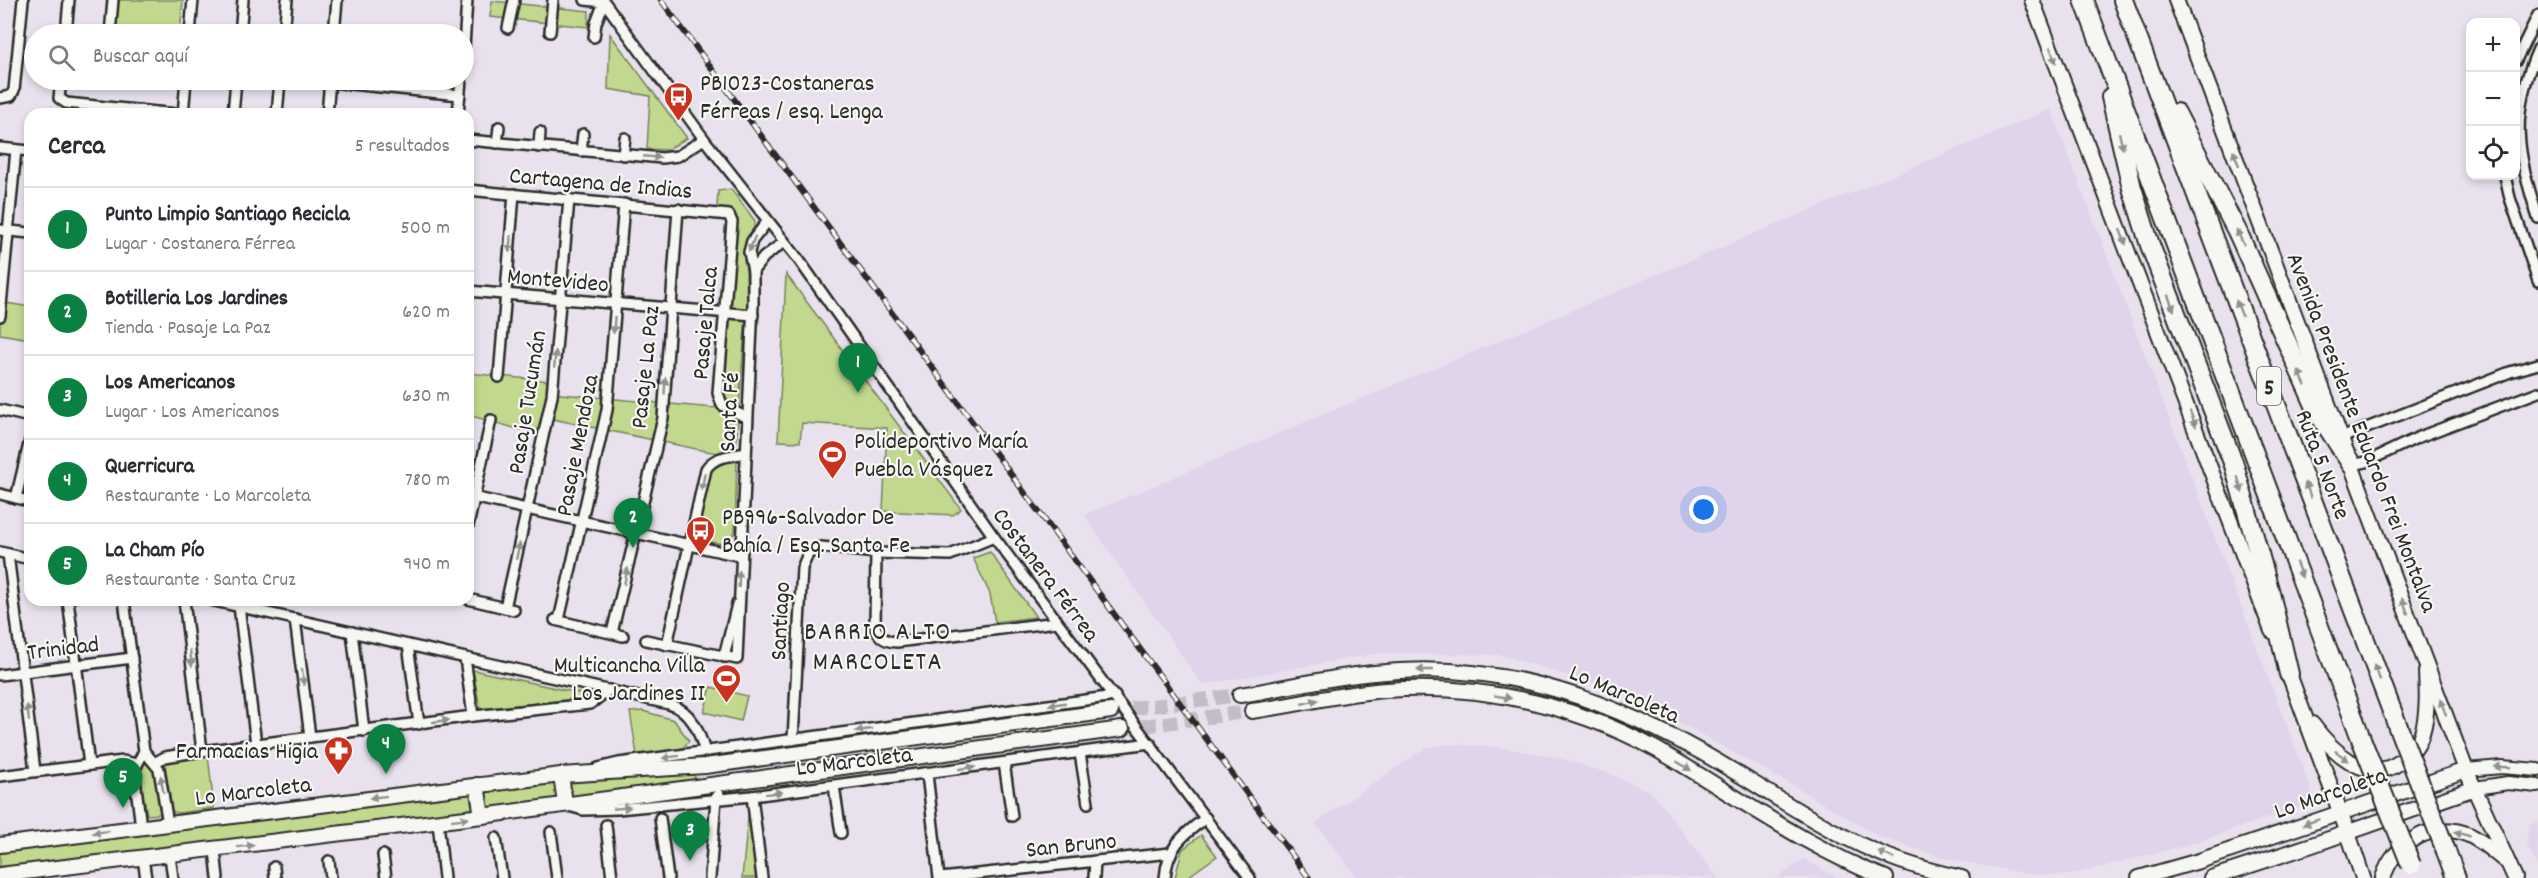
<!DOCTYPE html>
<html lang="es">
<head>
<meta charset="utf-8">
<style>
	:root { --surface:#fff; --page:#f7f7f7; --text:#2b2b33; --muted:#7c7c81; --line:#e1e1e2; --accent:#0b8043 }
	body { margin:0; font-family:Dekko,sans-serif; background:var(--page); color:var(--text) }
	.controls { position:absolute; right:18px; top:18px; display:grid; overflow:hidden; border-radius:12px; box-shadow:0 3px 9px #0003 }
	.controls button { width:54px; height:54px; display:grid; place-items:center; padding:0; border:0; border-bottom:2px solid var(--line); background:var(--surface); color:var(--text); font:30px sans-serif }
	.you { position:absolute; left:1704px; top:510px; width:21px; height:21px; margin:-15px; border:4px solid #fff; border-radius:50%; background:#1a73e8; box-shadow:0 0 0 9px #1a73e833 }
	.badge { display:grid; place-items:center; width:39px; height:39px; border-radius:50%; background:var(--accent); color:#fff; font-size:20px; font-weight:700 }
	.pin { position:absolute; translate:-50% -50px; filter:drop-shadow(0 2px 3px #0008) }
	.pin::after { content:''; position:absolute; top:32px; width:21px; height:18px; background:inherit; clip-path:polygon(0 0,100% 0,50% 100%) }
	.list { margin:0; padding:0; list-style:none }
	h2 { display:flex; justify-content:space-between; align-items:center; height:78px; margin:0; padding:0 24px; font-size:26px }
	h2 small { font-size:20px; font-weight:400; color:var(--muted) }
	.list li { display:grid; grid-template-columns:39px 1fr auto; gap:18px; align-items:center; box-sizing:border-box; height:84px; padding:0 24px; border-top:2px solid var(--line) }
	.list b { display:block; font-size:22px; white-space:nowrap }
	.list p { margin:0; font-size:20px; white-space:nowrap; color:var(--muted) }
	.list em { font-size:20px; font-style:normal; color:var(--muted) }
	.icon { flex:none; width:33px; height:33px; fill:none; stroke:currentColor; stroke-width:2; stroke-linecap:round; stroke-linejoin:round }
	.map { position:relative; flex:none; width:2538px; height:878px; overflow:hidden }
	.search { position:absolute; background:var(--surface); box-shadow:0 3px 9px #0003; left:24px; top:24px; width:450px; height:66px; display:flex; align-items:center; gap:15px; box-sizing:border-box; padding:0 21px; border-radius:33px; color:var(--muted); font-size:22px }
	.panel { position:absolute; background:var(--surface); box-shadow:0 3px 9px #0003; left:24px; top:108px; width:450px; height:498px; border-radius:18px }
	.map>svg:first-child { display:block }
	.built { fill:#e0d4eb }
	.green { fill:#c1d88e; stroke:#76825c; stroke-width:1.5 }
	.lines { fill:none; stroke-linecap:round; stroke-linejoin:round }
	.secondary-tunnel { stroke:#c3bdc7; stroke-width:14; stroke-dasharray:14 7; stroke-linecap:butt }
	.minor-casing { stroke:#2b2b2b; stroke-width:14 }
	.tertiary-casing { stroke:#2b2b2b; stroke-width:16 }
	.secondary-casing { stroke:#2b2b2b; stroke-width:18 }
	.motorway-casing { stroke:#2b2b2b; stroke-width:22 }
	.minor { stroke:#f6f6f2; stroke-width:9 }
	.tertiary { stroke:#f6f6f2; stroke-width:12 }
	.secondary { stroke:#f6f6f2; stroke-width:14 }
	.motorway { stroke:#f6f6f2; stroke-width:18 }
	.rail-casing { stroke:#2b2b2b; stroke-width:6 }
	.rail { stroke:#f6f6f2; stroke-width:4; stroke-dasharray:11; stroke-linecap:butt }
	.motorway-bridge-casing { stroke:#2b2b2b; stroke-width:22; stroke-linecap:butt }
	.motorway-bridge { stroke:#f6f6f2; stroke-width:18 }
	.oneway { fill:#90908e }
	.labels { text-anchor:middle; stroke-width:4.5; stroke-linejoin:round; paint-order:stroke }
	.shield { fill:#f6f6f2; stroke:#686867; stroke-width:1.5 }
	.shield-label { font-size:22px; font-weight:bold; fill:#2b2b2b }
	.poi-label { font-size:24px; fill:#2b2b2b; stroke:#f6f6f2; text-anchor:start }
	.street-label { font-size:24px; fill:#2b2b2b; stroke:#f6f6f2 }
	.neighbourhood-label { font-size:26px; letter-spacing:1.5px; fill:#2b2b2b; stroke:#f6f6f2 }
</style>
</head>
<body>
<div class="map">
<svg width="2538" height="878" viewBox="0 0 2538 878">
	<rect width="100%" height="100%" fill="#e9e2ee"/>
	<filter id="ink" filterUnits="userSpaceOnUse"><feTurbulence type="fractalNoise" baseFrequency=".0167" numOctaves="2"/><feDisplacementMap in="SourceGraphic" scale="12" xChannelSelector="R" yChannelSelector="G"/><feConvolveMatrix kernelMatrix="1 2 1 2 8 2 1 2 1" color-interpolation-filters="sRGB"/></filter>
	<g filter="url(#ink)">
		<g class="built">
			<path d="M2051,109l265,693 -132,44 -113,29h-38l-87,-16 -67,-22 -82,-49 -173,-96 -125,-37 -118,-2 -179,32 -118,-170z"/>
			<path d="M1452,744l53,4 51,9 49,15 47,20 66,86h-361l-42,-55 112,-76z"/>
			<path d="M2538,820v47l-12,-23 3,-18z"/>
			<path d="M1804,859l34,19h-61z"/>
		</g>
		<g class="green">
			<path d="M115,0h68l-3,34h-67z"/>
			<path d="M492,1l97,10 -1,16 -98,-10z"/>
			<path d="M610,34l77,104 -20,12 -20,-1 3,-53 -42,-7z"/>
			<path d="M731,189l24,32 -1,6 -9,15 2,60 -11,147 -12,5 -18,-3 -163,-34 -4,18 -71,-20v-42l82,8v12l164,15 9,-11 11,-183 -17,-6 1,-17z"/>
			<path d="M786,274l175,235 -8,6 -70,-4 4,-83 -85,-5 -2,19 -22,-1z"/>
			<path d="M0,302l30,5v32l-30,-5z"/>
			<path d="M737,458l-2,74c-9,17 -22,11 -38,6l14,-74 14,-1z"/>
			<path d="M990,552l46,65 -41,5 -5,-28 -17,-36z"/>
			<path d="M473,670l119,26 -16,3 -96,10z"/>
			<path d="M711,687l36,9 -6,25 -37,-9z"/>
			<path d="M643,711l31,9 15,21 -8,9 -44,5 -7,-43z"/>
			<path d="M208,755l6,53 -35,5 -6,-1 -3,-5 -5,-45 2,-2z"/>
			<path d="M152,763l5,11 5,40 -15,1 -7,-38 2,-13z"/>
			<path d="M691,767l6,16 -697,89v-19z"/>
			<path d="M748,817l3,1 7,60h-16z"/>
			<path d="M1201,835l16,21 -31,22h-11l7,-28z"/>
		</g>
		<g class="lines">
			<g class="secondary-tunnel">
				<path d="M1111,711l129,-16"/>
				<path d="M1122,729l130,-18"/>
			</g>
			<defs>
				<g id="minor">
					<path d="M585,0l19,2"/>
					<path d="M603,0l101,139 95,121 195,277 256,341"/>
					<path d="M508,28l6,-28"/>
					<path d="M550,32l3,-32"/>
					<path d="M66,34l3,-34"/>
					<path d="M110,34l3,-34"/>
					<path d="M190,34l3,-34"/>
					<path d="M240,34l3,-34"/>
					<path d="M284,34l3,-34"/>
					<path d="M334,34l3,-34"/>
					<path d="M594,37l2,-14 8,-21"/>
					<path d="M464,47l3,-47"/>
					<path d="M2538,49c-29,67 -21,102 0,169"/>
					<path d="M2516,60l22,-45"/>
					<path d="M61,80l-2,18 7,5 111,11"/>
					<path d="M330,82l130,13"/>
					<path d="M0,98l11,-2 3,-6 9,-90"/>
					<path d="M183,114l3,-34"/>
					<path d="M233,114l3,-34"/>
					<path d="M277,114l3,-34"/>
					<path d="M327,114l3,-34"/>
					<path d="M458,114l3,-34"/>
					<path d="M468,140l194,18 16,-2 26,-17"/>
					<path d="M497,143l2,-16"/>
					<path d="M539,147l1,-15"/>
					<path d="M0,148l30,3"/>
					<path d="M581,151l2,-17"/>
					<path d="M623,155l2,-17"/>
					<path d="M2505,176l5,22 28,83"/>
					<path d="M468,190l261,25 3,7 -14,171 4,12 25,13"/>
					<path d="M0,230l30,3"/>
					<path d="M753,271l11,-14 20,-15"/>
					<path d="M468,291l285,24"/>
					<path d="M0,316l16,-166"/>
					<path d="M499,377l15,-183"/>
					<path d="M0,410l30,7"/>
					<path d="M2341,438l169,-66 28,-8"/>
					<path d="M2352,465l14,-3 53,-25 119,-45"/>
					<path d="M0,494l24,6"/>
					<path d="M468,496l272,60"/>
					<path d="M16,498l14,-58"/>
					<path d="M468,526l23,-106"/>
					<path d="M0,552l30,7"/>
					<path d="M876,553l-1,73c3,11 11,16 22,16l160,-20"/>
					<path d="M8,554l27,217"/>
					<path d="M468,599l46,11"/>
					<path d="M68,600l21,165"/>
					<path d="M124,600l20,151 -10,20 7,56"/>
					<path d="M184,600l18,151"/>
					<path d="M210,600l459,104c23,7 30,27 36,48"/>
					<path d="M239,606l17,138"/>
					<path d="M505,608l47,-212 17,-197"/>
					<path d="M295,619l15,118"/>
					<path d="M555,620l68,16"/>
					<path d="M559,620l48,-210 17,-206"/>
					<path d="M352,632l12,99"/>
					<path d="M612,633l51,-215 15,-209"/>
					<path d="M646,640l91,19 16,-355v-33l-4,-19 3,-11 15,-19"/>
					<path d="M408,645l11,79"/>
					<path d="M667,645l39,-176c8,-13 25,-13 40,-16"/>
					<path d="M724,657l13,-53"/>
					<path d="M465,658l8,58"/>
					<path d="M0,675l132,-17"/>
					<path d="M793,740l9,-172 6,-14 13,-7 55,6 74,2 44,-18"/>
					<path d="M144,751l15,18 9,55"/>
					<path d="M1080,753l8,50"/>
					<path d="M156,762l9,-5 37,-6 271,-35 117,-12 19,-14"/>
					<path d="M1004,763l8,53"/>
					<path d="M598,768l21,-5 496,-67"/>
					<path d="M927,774l12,104"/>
					<path d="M0,776l123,-15 13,3"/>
					<path d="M834,786l7,47"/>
					<path d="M752,796l10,82"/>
					<path d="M569,806l14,4 35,-1 134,-13 398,-53"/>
					<path d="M660,818l8,60"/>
					<path d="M438,822l6,56"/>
					<path d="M606,825l6,53"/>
					<path d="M551,832l6,46"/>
					<path d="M496,838l6,40"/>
					<path d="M215,850l3,28"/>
					<path d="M383,855l3,23"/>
					<path d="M170,856l3,22"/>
					<path d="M143,859l3,19"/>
					<path d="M329,861l2,17"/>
					<path d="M274,867l1,11"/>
					<path d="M710,878l6,-80 3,-4"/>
					<path d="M941,878l229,-25"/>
					<path d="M1094,878l1,-17"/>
					<path d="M1165,878c2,-30 17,-43 41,-60"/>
				</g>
				<g id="tertiary">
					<path d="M2466,770l36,-3 36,3"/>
					<path d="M2475,788l33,-5 30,3"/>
				</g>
				<g id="secondary">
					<path d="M2032,0l240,631"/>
					<path d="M2176,0l290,770 49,108"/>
					<path d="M2286,666l62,167 15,45"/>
					<path d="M1240,695c45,-7 89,-18 134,-22 119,-13 222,21 325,78 51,28 99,63 152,89 35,18 73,30 111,38"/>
					<path d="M1252,711c45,-6 89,-18 134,-21 99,-7 201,17 287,69 69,41 137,90 213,119"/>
					<path d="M2312,724c19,26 55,62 88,38 11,-7 19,-17 22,-29 6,-19 5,-41 4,-61"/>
					<path d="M561,775l4,28"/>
					<path d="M477,785l5,31"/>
					<path d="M0,845l561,-70 144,-9 406,-55"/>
					<path d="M0,875l482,-59 640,-87"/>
					<path d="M2139,878l60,-17 267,-91"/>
					<path d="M2211,878l101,-33 163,-57"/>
					<path d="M2383,878c11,-36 50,-58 86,-43 13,6 24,16 35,25"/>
				</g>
				<g id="motorway">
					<path d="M2084,0l278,741"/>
					<path d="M2123,0l275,727"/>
					<path d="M2111,97l21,91 18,57 84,220 36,128 19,81"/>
					<path d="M2176,113l62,120 81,181 33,51"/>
					<path d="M2446,851l10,27"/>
				</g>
			</defs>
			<use href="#minor" class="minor-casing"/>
			<use href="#tertiary" class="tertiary-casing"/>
			<use href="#secondary" class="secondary-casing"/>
			<use href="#motorway" class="motorway-casing"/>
			<use href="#minor" class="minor"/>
			<use href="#tertiary" class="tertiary"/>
			<use href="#secondary" class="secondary"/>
			<use href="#motorway" class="motorway"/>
			<defs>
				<path id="rail" d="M661,0l648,878"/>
			</defs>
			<use href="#rail" class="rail-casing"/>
			<use href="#rail" class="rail"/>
			<defs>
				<g id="motorway-bridge">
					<path d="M2398,727l48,124"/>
					<path d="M2362,741l49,124"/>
				</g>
			</defs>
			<use href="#motorway-bridge" class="motorway-bridge-casing"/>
			<use href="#motorway-bridge" class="motorway-bridge"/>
		</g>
		<defs><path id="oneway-solid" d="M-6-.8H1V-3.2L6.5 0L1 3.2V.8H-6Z" transform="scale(1.5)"/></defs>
		<g class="oneway">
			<use href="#oneway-solid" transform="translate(2053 55) rotate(69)"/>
			<use href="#oneway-solid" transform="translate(2121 141) rotate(77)"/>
			<use href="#oneway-solid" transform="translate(652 157) rotate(5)"/>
			<use href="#oneway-solid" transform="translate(2236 158) rotate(-111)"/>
			<use href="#oneway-solid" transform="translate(2123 237) rotate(69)"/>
			<use href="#oneway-solid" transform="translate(2240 237) rotate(-115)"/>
			<use href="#oneway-solid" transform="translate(510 244) rotate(95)"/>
			<use href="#oneway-solid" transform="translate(752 244) rotate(111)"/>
			<use href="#oneway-solid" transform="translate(2171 303) rotate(69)"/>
			<use href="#oneway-solid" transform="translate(2239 308) rotate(-111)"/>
			<use href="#oneway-solid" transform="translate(614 325) rotate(94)"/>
			<use href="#oneway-solid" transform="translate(555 359) rotate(-85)"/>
			<use href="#oneway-solid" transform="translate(2302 378) rotate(-115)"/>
			<use href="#oneway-solid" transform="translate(665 386) rotate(-86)"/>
			<use href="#oneway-solid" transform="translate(2193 419) rotate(69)"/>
			<use href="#oneway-solid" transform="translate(703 482) rotate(102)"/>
			<use href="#oneway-solid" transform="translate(2240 485) rotate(74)"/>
			<use href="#oneway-solid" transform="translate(2308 490) rotate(-111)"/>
			<use href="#oneway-solid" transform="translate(518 551) rotate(-77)"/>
			<use href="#oneway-solid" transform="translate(2299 570) rotate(69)"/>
			<use href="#oneway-solid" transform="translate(626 576) rotate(-77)"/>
			<use href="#oneway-solid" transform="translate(739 579) rotate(-88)"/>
			<use href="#oneway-solid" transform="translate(2405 606) rotate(-111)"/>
			<use href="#oneway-solid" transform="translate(191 658) rotate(83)"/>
			<use href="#oneway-solid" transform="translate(1425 670) rotate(-180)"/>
			<use href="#oneway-solid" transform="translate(2377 672) rotate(-111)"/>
			<use href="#oneway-solid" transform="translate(303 677) rotate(83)"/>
			<use href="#oneway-solid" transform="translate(1503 697) rotate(10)"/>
			<use href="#oneway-solid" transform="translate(1310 702) rotate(-13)"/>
			<use href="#oneway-solid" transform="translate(1057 704) rotate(172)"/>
			<use href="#oneway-solid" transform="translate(2443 707) rotate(-111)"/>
			<use href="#oneway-solid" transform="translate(28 713) rotate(-97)"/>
			<use href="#oneway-solid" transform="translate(441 721) rotate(-8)"/>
			<use href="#oneway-solid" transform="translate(864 730) rotate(172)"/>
			<use href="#oneway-solid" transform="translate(2342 756) rotate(37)"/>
			<use href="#oneway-solid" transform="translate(671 757) rotate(173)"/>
			<use href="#oneway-solid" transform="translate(1684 766) rotate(32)"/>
			<use href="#oneway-solid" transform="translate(2502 767) rotate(-178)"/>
			<use href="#oneway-solid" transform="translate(967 768) rotate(-8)"/>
			<use href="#oneway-solid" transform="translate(162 784) rotate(-99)"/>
			<use href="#oneway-solid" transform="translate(774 793) rotate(-7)"/>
			<use href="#oneway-solid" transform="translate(378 797) rotate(173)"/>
			<use href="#oneway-solid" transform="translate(622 808) rotate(-5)"/>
			<use href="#oneway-solid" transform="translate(460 819) rotate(-7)"/>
			<use href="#oneway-solid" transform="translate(2311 822) rotate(161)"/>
			<use href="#oneway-solid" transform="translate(101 832) rotate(173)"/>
			<use href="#oneway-solid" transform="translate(2462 834) rotate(-164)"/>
			<use href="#oneway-solid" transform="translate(246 846) rotate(-7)"/>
			<use href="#oneway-solid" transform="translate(1886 855) rotate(-158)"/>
		</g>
	</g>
	<defs>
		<symbol id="bus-pin" viewBox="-11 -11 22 30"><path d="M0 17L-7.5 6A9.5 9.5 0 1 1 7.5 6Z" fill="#c8321e" stroke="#f6f6f2"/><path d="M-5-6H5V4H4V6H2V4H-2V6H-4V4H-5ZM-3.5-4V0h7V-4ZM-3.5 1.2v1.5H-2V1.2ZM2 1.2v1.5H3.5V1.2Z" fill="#fff"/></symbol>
		<symbol id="stadium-pin" viewBox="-11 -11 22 30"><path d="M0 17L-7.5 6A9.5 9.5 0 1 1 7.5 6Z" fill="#c8321e" stroke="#f6f6f2"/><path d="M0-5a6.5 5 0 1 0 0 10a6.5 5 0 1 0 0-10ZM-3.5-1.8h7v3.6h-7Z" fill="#fff"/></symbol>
		<symbol id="pharmacy-pin" viewBox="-11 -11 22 30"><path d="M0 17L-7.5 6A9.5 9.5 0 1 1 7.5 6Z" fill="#c8321e" stroke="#f6f6f2"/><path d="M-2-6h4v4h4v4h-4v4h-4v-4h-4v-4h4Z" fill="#fff"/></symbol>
	</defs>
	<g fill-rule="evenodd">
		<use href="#bus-pin" x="662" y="80" width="33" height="45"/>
		<use href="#stadium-pin" x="816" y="438" width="33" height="45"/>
		<use href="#bus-pin" x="684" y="514" width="33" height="45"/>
		<use href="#stadium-pin" x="710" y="662" width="33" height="45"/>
		<use href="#pharmacy-pin" x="322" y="734" width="33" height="45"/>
	</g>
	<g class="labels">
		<rect class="shield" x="2257" y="367" width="24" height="38" rx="4.5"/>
		<g class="shield-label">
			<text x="2269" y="394">5</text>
		</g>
		<g class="poi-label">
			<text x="700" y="90">PB1023-Costaneras<tspan x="700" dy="28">Férreas / esq. Lenga</tspan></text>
			<text x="854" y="448">Polideportivo María<tspan x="854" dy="28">Puebla Vásquez</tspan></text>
			<text x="722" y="524">PB996-Salvador De<tspan x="722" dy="28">Bahía / Esq. Santa Fe</tspan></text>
			<text x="705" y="672" text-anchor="end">Multicancha Villa<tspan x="705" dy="28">Los Jardines II</tspan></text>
			<text x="318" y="758" text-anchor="end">Farmacias Higia</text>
		</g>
		<g class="street-label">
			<text transform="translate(601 182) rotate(5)" y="8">Cartagena de Indias</text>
			<text transform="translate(558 279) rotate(5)" y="8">Montevideo</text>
			<text transform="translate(704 323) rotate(-85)" y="8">Pasaje Talca</text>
			<text transform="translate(644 367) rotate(-84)" y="8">Pasaje La Paz</text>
			<text transform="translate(526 402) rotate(-81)" y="8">Pasaje Tucumán</text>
			<text transform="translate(728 412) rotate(-87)" y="8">Santa Fé</text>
			<text transform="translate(2363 432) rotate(69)" y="8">Avenida Presidente Eduardo Frei Montalva</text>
			<text transform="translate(576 445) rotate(-79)" y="8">Pasaje Mendoza</text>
			<text transform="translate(2324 464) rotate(69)" y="8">Ruta 5 Norte</text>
			<text transform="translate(1047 574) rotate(53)" y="8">Costanera Férrea</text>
			<text transform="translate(779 621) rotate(-87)" y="8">Santiago</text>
			<text transform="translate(63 647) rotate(-7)" y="8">Trinidad</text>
			<text transform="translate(1625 693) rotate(23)" y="8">Lo Marcoleta</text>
			<text transform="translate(854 760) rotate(-7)" y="8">Lo Marcoleta</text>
			<text transform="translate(253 790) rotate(-7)" y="8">Lo Marcoleta</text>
			<text transform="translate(2330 792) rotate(-19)" y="8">Lo Marcoleta</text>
			<text transform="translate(1071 844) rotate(-6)" y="8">San Bruno</text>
		</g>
		<g class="neighbourhood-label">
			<text x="878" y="639">BARRIO ALTO<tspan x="878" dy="30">MARCOLETA</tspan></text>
		</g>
	</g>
</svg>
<div class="controls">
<button>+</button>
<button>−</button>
<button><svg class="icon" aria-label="locate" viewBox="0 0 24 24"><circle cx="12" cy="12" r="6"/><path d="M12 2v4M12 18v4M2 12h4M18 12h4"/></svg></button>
</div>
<div class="you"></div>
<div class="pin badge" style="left:858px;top:393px">1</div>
<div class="pin badge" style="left:633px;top:548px">2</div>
<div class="pin badge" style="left:690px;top:861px">3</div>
<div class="pin badge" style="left:386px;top:774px">4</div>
<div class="pin badge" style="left:123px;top:808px">5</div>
<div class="search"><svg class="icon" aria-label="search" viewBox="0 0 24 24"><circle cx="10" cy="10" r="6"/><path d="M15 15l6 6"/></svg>Buscar aquí</div>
<section class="panel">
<h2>Cerca<small>5 resultados</small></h2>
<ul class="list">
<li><span class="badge">1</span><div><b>Punto Limpio Santiago Recicla</b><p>Lugar · Costanera Férrea</p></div><em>500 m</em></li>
<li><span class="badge">2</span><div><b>Botilleria Los Jardines</b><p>Tienda · Pasaje La Paz</p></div><em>620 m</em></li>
<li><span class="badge">3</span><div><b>Los Americanos</b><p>Lugar · Los Americanos</p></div><em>630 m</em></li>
<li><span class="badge">4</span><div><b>Querricura</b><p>Restaurante · Lo Marcoleta</p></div><em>780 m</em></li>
<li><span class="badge">5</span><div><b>La Cham Pío</b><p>Restaurante · Santa Cruz</p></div><em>940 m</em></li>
</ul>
</section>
</div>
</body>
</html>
